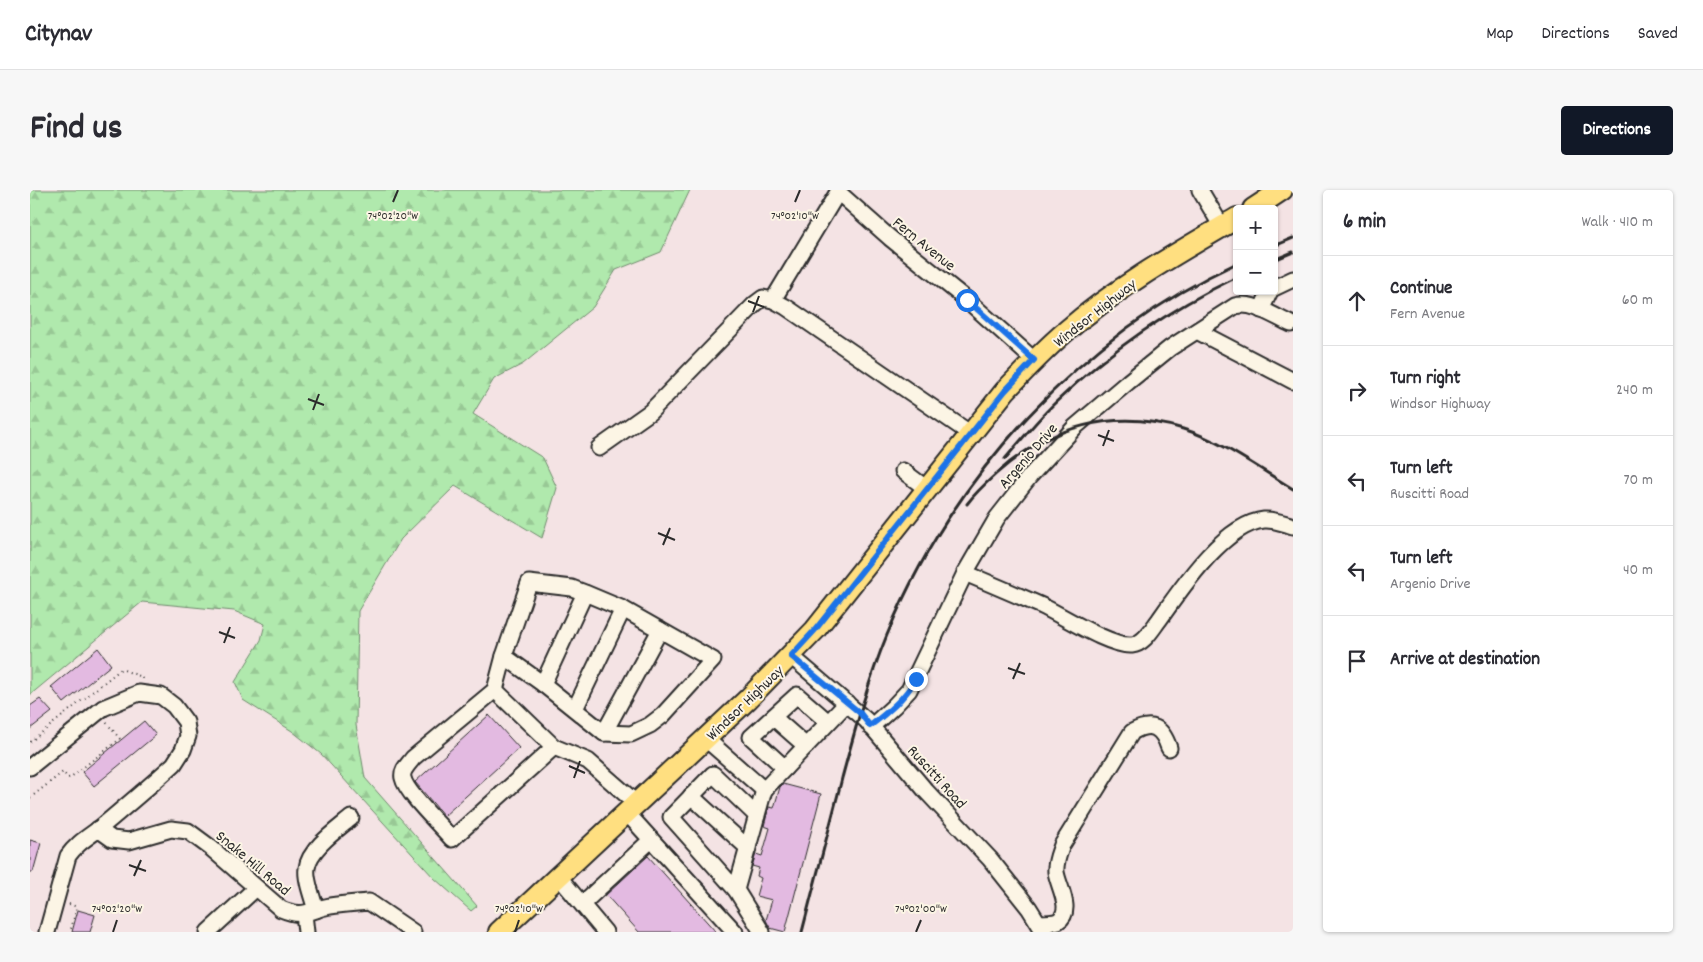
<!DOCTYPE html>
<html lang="en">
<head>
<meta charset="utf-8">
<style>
	:root { --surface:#fff; --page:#f7f7f7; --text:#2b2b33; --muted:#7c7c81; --line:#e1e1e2; --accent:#111827 }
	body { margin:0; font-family:Dekko,sans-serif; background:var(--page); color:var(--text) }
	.controls { position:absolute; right:15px; top:15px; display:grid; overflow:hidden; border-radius:5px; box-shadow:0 1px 4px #0004 }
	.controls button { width:45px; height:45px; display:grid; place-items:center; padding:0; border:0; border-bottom:1px solid var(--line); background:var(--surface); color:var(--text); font:25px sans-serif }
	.stop { position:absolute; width:15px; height:15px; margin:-11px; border:4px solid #1a73e8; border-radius:50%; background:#fff }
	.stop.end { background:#1a73e8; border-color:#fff; box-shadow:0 1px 5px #0008 }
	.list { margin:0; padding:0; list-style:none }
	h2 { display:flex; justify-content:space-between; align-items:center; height:65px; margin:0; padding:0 20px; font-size:21px }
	h2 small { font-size:16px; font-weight:400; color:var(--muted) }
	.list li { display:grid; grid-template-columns:32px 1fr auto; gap:15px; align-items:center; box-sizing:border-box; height:90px; padding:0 20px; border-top:1px solid var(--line) }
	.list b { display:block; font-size:19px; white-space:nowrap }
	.list p { margin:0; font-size:16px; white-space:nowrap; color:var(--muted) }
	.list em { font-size:16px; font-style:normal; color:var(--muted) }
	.icon { flex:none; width:28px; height:28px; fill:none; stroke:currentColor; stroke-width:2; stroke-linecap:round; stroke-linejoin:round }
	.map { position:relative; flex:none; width:1263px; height:742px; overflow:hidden; border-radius:5px }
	header { display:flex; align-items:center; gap:30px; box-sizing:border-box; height:70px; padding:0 25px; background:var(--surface); border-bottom:1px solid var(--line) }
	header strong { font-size:24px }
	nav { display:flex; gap:28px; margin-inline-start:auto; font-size:18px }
	.intro { display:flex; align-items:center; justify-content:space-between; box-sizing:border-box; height:120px; padding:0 30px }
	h1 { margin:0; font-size:35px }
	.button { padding:12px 22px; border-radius:5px; background:var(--accent); color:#fff; font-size:18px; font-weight:700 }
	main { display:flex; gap:30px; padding:0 30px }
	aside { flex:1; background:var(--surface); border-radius:5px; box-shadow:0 1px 4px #0004 }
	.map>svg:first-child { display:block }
	.forest { fill:url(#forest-firs); stroke:#6e8a6c }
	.building { fill:#e3bae1; stroke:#2b2b2b }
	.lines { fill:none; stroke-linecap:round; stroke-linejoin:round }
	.minor-casing { stroke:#2b2b2b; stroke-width:19 }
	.major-casing { stroke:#2b2b2b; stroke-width:24 }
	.path { stroke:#2b2b2b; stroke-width:2; stroke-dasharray:1 4; stroke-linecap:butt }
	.minor { stroke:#fcf5e5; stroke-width:15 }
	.major { stroke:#ffdf80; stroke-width:20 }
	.rail { stroke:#2b2b2b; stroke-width:3 }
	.route { stroke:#1a73e8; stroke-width:6 }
	.ticks { fill:none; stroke:#2b2b2b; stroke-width:2 }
	.labels { text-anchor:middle; stroke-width:4; stroke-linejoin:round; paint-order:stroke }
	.street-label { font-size:16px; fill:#2b2b2b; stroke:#fcf5e5 }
	.ticks-label { font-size:12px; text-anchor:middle; fill:#2b2b2b; stroke:#fcf5e5; stroke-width:4; stroke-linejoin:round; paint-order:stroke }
</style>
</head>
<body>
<header>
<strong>Citynav</strong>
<nav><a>Map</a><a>Directions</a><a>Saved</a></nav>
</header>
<div class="intro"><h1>Find us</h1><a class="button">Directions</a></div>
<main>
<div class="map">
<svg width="1263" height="742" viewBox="0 0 1263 742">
	<defs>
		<pattern id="forest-firs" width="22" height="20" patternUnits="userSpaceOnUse" patternTransform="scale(1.25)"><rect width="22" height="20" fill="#b0e9ad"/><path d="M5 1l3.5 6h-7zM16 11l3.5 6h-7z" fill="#98c895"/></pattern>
	</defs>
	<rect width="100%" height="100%" fill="#f4e3e4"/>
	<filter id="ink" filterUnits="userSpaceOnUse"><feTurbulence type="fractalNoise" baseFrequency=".02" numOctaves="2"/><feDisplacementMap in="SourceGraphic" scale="10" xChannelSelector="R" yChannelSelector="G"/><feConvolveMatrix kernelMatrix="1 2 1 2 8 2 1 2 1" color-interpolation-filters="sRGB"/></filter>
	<g filter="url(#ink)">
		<path class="forest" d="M0,0h660l-29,62 -45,18 -23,37 -70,57 -29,15 -21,35 70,44 14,30 -15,50 -87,-52 -54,53 -43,72 -2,114 9,53 112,128 -6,5 -37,-33 -113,-124 -29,-23 -49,-31 -8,-18 26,-42 4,-16 -31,-13 -92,-9 -112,93z"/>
		<g class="building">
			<path d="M68,458l13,17 -47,38 -13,-16z"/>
			<path d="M10,509l12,13 -22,17v-23z"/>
			<path d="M459,525l30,33 -75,68 -29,-34z"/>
			<path d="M114,531l12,14 -62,51 -12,-14z"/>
			<path d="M753,594l38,10 -36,138 -15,-4 -4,-8 6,-20 -16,-4 5,-18 -4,-2 2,-8 -7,-2 4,-12 6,2 8,-28 -6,-2 5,-19 5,1 6,-21z"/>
			<path d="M0,650l11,3 -8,29h-3z"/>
			<path d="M618,666l68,76h-77l-33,-37z"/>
			<path d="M48,720l17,5 -5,17h-18z"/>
		</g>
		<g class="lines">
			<defs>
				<g id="minor">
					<path d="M1170,0l22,37"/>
					<path d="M1244,98l19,-9"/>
					<path d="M743,110l65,-108 52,46 77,62 67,60"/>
					<path d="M1231,120l9,-19"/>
					<path d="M1167,141l96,50"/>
					<path d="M569,258l51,-36 105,-108 8,-6 10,2 13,7 185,127"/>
					<path d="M873,281l24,18"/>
					<path d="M935,383c26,11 52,22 77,33 21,10 69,41 90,39 12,-1 20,-16 27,-25 22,-31 65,-96 105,-100 10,-1 19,3 29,6"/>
					<path d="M555,403l-42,91 61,49 27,1 19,-9 13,-10 50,-55 -90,-51 -38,-16 -13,-5 -43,-5 -25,73 -9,34 59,57 34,14 49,43"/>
					<path d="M474,466l39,28"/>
					<path d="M761,466l75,64 60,71 64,68 39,49 15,24"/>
					<path d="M465,500l-82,68c-4,6 -12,12 -10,20 3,15 38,48 49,61l102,-92"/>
					<path d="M545,519l48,-100"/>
					<path d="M743,527l33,29"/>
					<path d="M841,537l23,-21 15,-16 56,-117 32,-55 33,-42 45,-49 53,-45 42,-34 65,-42c18,-5 40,11 56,18"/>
					<path d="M574,543l56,-103"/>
					<path d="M676,549l58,51 83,-87"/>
					<path d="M0,577l73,-59 36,-15 22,3 13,10 12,16 2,14 -5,14 -9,14c-24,22 -49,43 -74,64 -13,10 -23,15 -32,28l-21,76"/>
					<path d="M755,578l-34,-31 46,-42 31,27"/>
					<path d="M661,606l57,52"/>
					<path d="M597,623l108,119"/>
					<path d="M727,626l-44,-42 -42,43 65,73 28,-100"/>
					<path d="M68,639l14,10 17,2 42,-12 17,2 23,17 70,61c24,10 27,1 49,-3 13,-2 26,-3 39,-4l44,30"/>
					<path d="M529,687l46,55"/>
					<path d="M706,700l26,42"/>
					<path d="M552,714l69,-64"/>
					<path d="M286,720c-3,-11 -11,-31 -9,-42 2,-19 31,-39 44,-50"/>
					<path d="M274,724l2,18"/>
					<path d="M1009,733c5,0 14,0 19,-2 16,-10 0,-35 -2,-49 -1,-10 3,-18 6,-27l70,-113c20,-11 30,-5 37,16"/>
					<path d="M178,742l48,-44"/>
				</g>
				<g id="major">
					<path d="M1223,19l29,-19"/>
					<path d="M469,742l249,-233 67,-69 190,-239c19,-20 39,-41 60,-59 52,-45 112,-79 172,-114"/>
				</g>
			</defs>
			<use href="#minor" class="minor-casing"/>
			<use href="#major" class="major-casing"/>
			<g class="path">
				<path d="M0,552l91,-73 21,8v3"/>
				<path d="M0,608l33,-26 5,6 3,-1 49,-38 -14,-17"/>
				<path d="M39,714l8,3 -7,25"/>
			</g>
			<use href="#minor" class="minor"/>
			<use href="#major" class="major"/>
			<g class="rail">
				<path d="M1244,56l19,-8"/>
				<path d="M1244,70l19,-8"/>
				<path d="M975,269c16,-19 32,-39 51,-57 52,-50 114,-93 181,-125"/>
				<path d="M937,314c9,-12 19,-21 29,-30 53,-48 118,-66 187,-45 37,11 77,40 110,60"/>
				<path d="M772,742c13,-51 27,-102 40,-154 13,-48 26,-97 45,-143 65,-158 194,-300 350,-372"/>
			</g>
		</g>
	</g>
	<g class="lines" filter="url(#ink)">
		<path class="route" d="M886,489c-12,20 -28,33 -46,47l-10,-13 -69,-57 24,-26 190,-239 29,-31 -67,-60"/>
	</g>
	<path class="ticks" d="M363,12l5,-12M765,12l5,-12M718,111l16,6M723,122l6,-16M278,209l16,6M283,220l6,-16M1068,245l16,6M1073,256l6,-16M628,343l17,7M633,355l7,-17M189,442l16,6M194,453l6,-16M978,478l17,6M983,489l7,-16M539,576l16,7M544,588l6,-17M99,675l17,6M104,686l7,-16M83,742l4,-12M485,742l4,-12M886,742l5,-12"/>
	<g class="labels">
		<g class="street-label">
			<text transform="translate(895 53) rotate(39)" y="6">Fern Avenue</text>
			<text transform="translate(1064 122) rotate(-38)" y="6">Windsor Highway</text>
			<text transform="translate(997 265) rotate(-49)" y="6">Argenio Drive</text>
			<text transform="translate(714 512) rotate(-44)" y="6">Windsor Highway</text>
			<text transform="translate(908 586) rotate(48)" y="6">Ruscitti Road</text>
			<text transform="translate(224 672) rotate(40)" y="6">Snake Hill Road</text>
		</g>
	</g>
	<g class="ticks-label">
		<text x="363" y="29">74°02'20"W</text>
		<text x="765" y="29">74°02'10"W</text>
		<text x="87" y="722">74°02'20"W</text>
		<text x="489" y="722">74°02'10"W</text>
		<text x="891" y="722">74°02'00"W</text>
	</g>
</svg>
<div class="controls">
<button>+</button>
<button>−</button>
</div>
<div class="stop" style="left:937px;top:110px"></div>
<div class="stop end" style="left:886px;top:489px"></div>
</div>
<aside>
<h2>6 min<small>Walk · 410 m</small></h2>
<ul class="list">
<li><svg class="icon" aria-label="ahead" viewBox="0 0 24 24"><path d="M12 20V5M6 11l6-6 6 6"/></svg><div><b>Continue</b><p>Fern Avenue</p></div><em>60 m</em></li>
<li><svg class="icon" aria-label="right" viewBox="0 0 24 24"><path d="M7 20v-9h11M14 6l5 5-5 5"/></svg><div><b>Turn right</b><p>Windsor Highway</p></div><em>240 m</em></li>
<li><svg class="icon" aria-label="left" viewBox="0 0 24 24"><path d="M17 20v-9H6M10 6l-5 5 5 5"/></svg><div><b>Turn left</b><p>Ruscitti Road</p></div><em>70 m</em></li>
<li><svg class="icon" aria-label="left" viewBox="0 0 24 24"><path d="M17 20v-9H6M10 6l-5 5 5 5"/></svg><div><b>Turn left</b><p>Argenio Drive</p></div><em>40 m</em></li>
<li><svg class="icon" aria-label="arrive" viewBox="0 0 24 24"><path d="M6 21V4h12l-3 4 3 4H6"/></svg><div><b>Arrive at destination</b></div></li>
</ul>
</aside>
</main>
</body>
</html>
